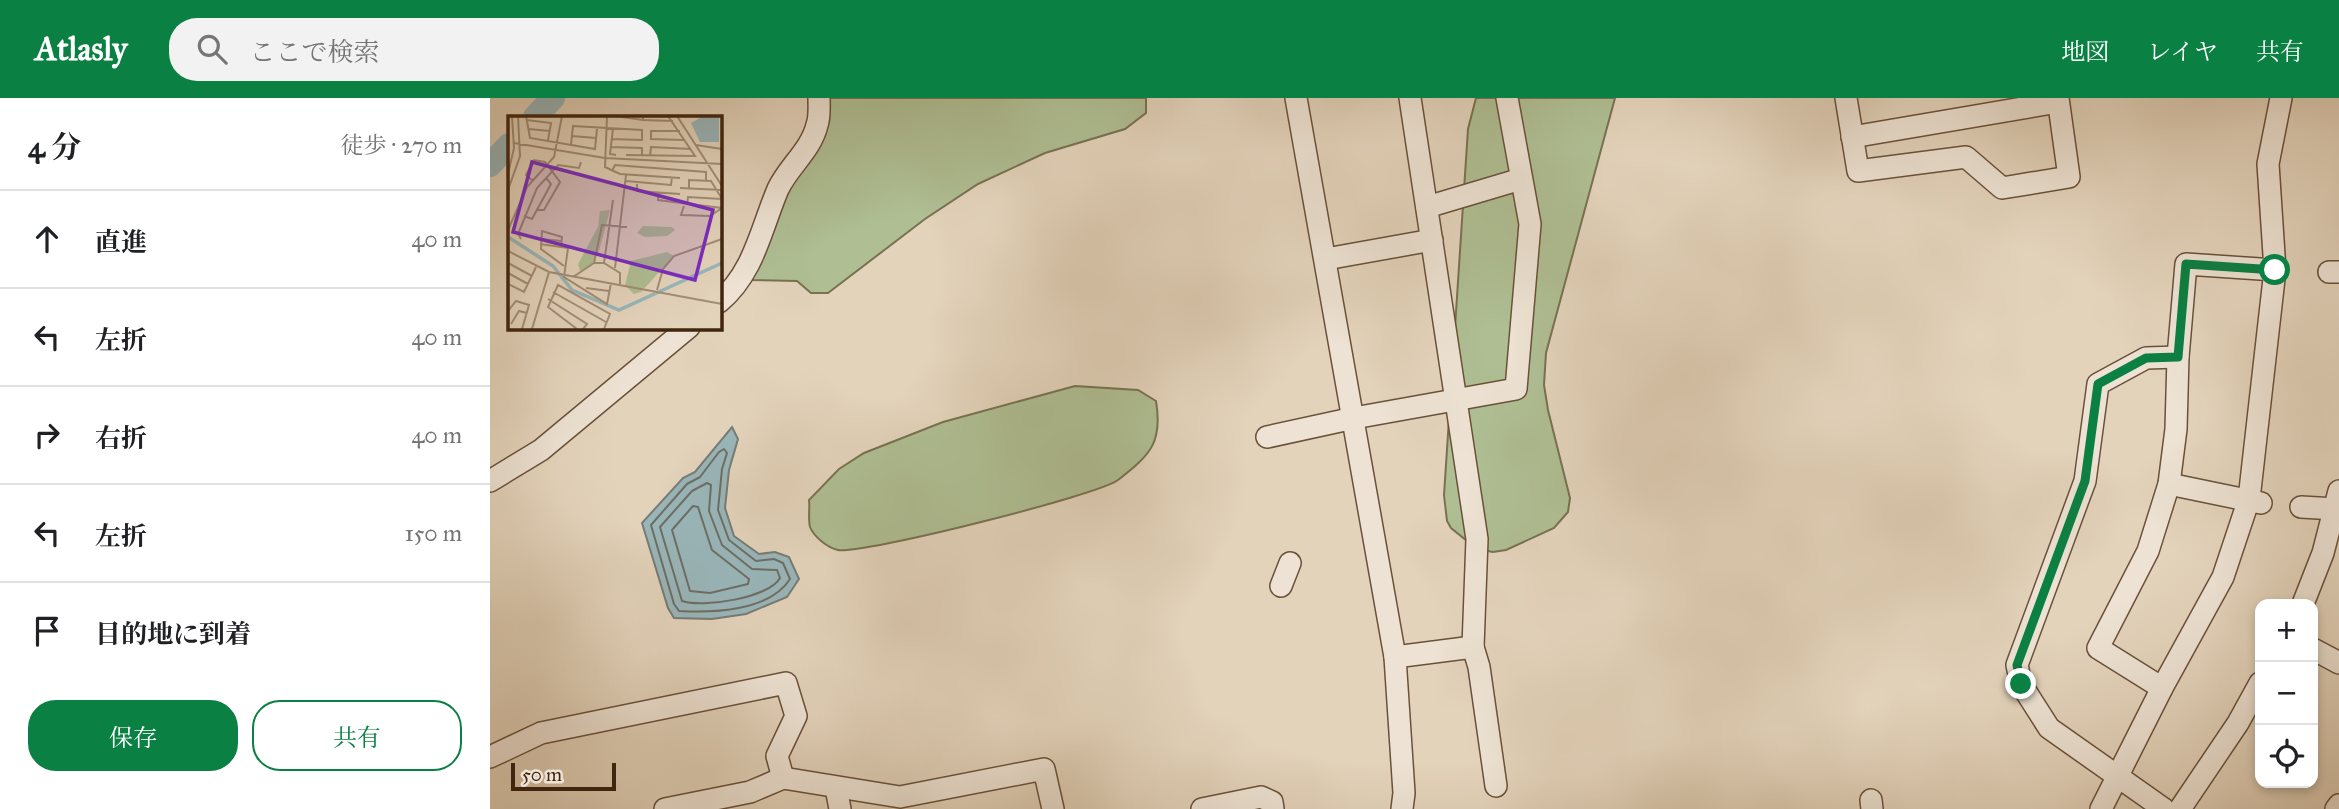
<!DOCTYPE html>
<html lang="ja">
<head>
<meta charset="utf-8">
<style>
	:root { --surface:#fff; --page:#f2f2f2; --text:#202124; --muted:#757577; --line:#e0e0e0; --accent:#0b8043 }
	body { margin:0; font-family:"IM FELL Great Primer","Noto Serif JP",serif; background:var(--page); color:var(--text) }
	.controls { position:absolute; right:21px; bottom:21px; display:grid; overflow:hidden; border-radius:14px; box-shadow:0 4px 10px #0003 }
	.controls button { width:63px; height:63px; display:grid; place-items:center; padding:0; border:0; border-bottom:2px solid var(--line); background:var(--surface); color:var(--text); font:35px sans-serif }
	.scale { position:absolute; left:21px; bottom:18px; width:105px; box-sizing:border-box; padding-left:7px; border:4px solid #41260f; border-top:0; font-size:19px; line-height:24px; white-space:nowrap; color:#41260f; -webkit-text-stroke:5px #ede2d3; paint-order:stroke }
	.stop { position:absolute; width:21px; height:21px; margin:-16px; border:5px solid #0b8043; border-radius:50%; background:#fff }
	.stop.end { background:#0b8043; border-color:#fff; box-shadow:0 2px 7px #0008 }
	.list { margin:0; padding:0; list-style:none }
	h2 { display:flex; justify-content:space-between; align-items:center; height:91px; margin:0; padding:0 28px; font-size:30px }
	h2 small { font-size:23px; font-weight:400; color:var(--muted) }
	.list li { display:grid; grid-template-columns:46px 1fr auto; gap:21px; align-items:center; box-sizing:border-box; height:98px; padding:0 28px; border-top:2px solid var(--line) }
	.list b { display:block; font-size:26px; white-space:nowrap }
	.list em { font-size:23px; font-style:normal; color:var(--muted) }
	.actions { display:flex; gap:14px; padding:21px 28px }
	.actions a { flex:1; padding:16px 0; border:2px solid var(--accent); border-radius:28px; text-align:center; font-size:24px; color:var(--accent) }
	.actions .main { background:var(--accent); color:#fff }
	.icon { flex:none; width:38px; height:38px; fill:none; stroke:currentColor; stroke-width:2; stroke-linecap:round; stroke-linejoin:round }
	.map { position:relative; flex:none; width:1849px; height:711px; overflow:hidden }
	header { display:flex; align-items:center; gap:42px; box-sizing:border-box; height:98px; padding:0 35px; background:var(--accent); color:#fff }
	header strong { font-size:33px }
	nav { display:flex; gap:38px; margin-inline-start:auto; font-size:24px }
	.search { width:490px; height:63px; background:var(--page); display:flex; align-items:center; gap:18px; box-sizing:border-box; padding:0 24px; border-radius:28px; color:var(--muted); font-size:26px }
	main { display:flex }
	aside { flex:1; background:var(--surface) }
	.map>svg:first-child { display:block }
	.green { fill:#afbe93; stroke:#787251; stroke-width:2 }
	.water { fill:#99b6ba; stroke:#767c76; stroke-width:2 }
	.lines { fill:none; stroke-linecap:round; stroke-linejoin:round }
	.shore { stroke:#6d6e64; stroke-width:2 }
	.river { stroke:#99b6ba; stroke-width:24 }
	.minor-casing { stroke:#6a513a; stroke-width:24 }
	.minor { stroke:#ede2d3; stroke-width:21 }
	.route { stroke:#0b8043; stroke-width:9 }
	.inset-river { fill:none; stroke:#99b6ba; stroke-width:3.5 }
	.inset-road { fill:none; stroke:#a28e76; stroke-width:2 }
	.view { fill:#7b2cbf; fill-opacity:0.15; stroke:#7b2cbf; stroke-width:3.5 }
	.inset-edge { fill:none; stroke:#41260f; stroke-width:3.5 }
</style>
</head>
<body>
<header>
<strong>Atlasly</strong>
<div class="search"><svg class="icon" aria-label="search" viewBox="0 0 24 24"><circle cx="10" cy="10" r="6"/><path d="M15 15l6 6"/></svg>ここで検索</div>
<nav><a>地図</a><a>レイヤ</a><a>共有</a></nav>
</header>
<main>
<aside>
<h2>4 分<small>徒歩 · 270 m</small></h2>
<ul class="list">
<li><svg class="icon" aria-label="ahead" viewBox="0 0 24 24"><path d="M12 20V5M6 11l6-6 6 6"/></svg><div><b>直進</b></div><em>40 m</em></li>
<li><svg class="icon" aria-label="left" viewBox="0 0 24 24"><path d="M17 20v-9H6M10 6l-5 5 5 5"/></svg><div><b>左折</b></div><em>40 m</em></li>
<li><svg class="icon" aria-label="right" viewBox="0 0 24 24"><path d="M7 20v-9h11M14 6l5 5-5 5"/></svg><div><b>右折</b></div><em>40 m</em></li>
<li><svg class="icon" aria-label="left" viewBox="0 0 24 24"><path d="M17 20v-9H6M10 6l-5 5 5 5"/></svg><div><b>左折</b></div><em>150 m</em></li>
<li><svg class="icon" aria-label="arrive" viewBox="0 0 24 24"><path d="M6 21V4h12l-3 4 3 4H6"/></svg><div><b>目的地に到着</b></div></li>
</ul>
<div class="actions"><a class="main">保存</a><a>共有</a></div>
</aside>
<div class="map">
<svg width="1849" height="711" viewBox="0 0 1849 711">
	<rect width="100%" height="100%" fill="#e3d3bb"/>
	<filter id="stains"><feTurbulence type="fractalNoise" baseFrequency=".00286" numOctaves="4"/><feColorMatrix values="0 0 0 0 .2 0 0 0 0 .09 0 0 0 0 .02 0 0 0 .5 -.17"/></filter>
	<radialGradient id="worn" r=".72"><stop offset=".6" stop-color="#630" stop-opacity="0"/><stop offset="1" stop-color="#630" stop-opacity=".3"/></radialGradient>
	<g class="green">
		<path d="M340,0h316v15l-21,16 -80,24 -67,31 -53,35 -97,74h-17l-14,-12 -48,-1 31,-85 30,-38z"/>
		<path d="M986,0h139l-69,255 -2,32 4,25 22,88 -2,14 -14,16 -48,22 -13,2 -16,-3 -26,-21 -4,-7 -3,-26 24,-366z"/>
		<path d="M585,288l63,4 18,11c7,42 -6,54 -38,79 -19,15 -258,75 -280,70 -10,-2 -24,-13 -28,-23 -2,-8 0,-20 -1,-27l30,-31 25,-16 79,-31z"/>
	</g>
	<path class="water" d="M242,329l6,12 -9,31 -4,38 9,28 25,18 16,-2 14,5 10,22 -12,18 -41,17 -34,5 -38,-1 -6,-10 -26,-85 41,-45 12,-6z"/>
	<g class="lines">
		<g class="shore">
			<path d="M234,351l3,4 -5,16 -4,41 11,30 27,21 18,-2 9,4 7,16c-20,32 -77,34 -111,32l-5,-7 -23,-79 36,-41 13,-7 19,-25z"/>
			<path d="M217,385l4,2 -2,26 13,34 30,24 25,1 3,8c-11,20 -77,30 -98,23l-22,-74 32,-36z"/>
			<path d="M203,408l5,1 14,43 37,29 -1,5 -38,9 -20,-2 -18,-61z"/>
		</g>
		<g class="river">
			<path d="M45,19l18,-19"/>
			<path d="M0,67l19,-20"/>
		</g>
		<defs>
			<g id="minor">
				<path d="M806,0l99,559 9,136 -2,16"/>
				<path d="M920,0l67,441 -4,108"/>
				<path d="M1356,0l12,73 108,-14 36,31 67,-11 -11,-79"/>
				<path d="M1362,39l206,-35"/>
				<path d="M937,109l94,-28"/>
				<path d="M836,161l106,-19"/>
				<path d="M1839,174h10"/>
				<path d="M229,204c35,-29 42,-73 59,-113 11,-23 33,-39 39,-64 3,-8 2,-18 2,-27"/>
				<path d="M777,339l87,-19 162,-29 14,-165 -23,-126"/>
				<path d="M0,383l51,-31 148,-123"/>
				<path d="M1679,386l92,19"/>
				<path d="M1811,409l35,2"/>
				<path d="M791,488l9,-23"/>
				<path d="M1813,506l20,-51 16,-62"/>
				<path d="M1823,551l26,14"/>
				<path d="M905,559l78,-10 6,20 17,119"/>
				<path d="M1672,590l-64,-40 50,-97 21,-67 7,-55 2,-72 8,-93 89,6"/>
				<path d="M0,659l51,-24 245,-50 10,33 -19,40 6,22"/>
				<path d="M346,690l4,21"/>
				<path d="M1381,702l1,9"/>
				<path d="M175,711l85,-17 33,-14 117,19 144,-28 9,40"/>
				<path d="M712,711l59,-12 11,5 1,7"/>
				<path d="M1611,711l61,-121 61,-111 26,-78 26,-229 -7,-106 13,-66"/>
				<path d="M1674,711l-115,-81 -28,-44 -4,-19 68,-184 13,-97 48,-26 32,-1"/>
				<path d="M1690,711l58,-86 22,-40"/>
				<path d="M1846,711l3,-4"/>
			</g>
		</defs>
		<use href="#minor" class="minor-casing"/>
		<use href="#minor" class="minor"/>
	</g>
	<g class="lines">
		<path class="route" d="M1531,586l-4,-19 68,-184 13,-97 48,-26 32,-1 8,-93 89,6"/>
	</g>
	<g transform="translate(18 18)">
		<rect width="214" height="214" fill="#e3d3bb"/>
		<path d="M102,94l-11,41 -7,14 -12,6 -2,-7 20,-37 2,-16zM135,110l29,1 3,3 -8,6 -22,1 -8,-4zM159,136l7,4 -33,36 -7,2 -9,-9 6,-24z" fill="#afbe93"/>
		<path d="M195,0h16v26h-19l-9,-19z" fill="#99b6ba"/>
		<path class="inset-river" d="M0,121l45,29 19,24 47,20 103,-47"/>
		<path class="inset-road" d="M18,0l4,22 65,11 2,-20M99,0l-2,51 15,7 60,4M107,0l28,4M135,0v4l30,1M169,0l45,70M19,4l24,3 -3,17M21,13l21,2M105,13l-3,25 6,1M172,15h-29v8l33,1M64,20l24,2M6,27l91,15 117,6M63,28l2,-18 69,4v10l-31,-1M188,29l26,4M102,31l32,1v7M118,39l69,1 -27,-40M142,40l1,-9 40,2M104,55l3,-6 91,7v8M0,58l6,-26 -2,-32M24,64l-6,-5 8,-15 11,2 15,20 -16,28h-8M118,65l45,4 1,-8M129,68v7l43,3M172,72l42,2M181,72v-8l22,1 11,18M0,74l12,-34 -2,-40M150,77v7l64,8M179,89l1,-8 34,2M176,90l-3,9 29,1 12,-8M16,100l8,3 19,-35 -5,-6M0,114l19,-43 27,-30 8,-41M13,123l-3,-5 19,-46 21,-23 21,3 2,-6M33,123l21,2M32,128l28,4 -4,29 43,27 4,-21M53,131l1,-10 -20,-6 -1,18 23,17M0,135l41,21 173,32M0,147l24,13M86,147l8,-38 25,2M96,147l9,-63M107,152l11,-93M0,157l20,11M65,161l21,-14h10l16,10v11M0,168l16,8 12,-25M78,172l23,3M149,174l6,-21 11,-13 48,-17M45,176l53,30M40,183l39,25 -4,5M0,195l8,-10 13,4 -7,24M3,208l8,-13 8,2M24,213l17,-57M69,213l-29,-22 10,-22 52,29 -6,15"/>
		<path class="view" d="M24,46l181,48 -18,70 -182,-48z"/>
		<rect width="214" height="214" class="inset-edge"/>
	</g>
	<rect width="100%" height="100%" filter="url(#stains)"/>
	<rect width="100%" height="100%" fill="url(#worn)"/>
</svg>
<div class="controls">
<button>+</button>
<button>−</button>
<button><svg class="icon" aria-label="locate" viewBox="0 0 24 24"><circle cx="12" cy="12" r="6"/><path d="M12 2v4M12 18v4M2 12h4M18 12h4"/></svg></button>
</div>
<div class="scale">50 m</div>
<div class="stop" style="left:1785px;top:172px"></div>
<div class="stop end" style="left:1531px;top:586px"></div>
</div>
</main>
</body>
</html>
